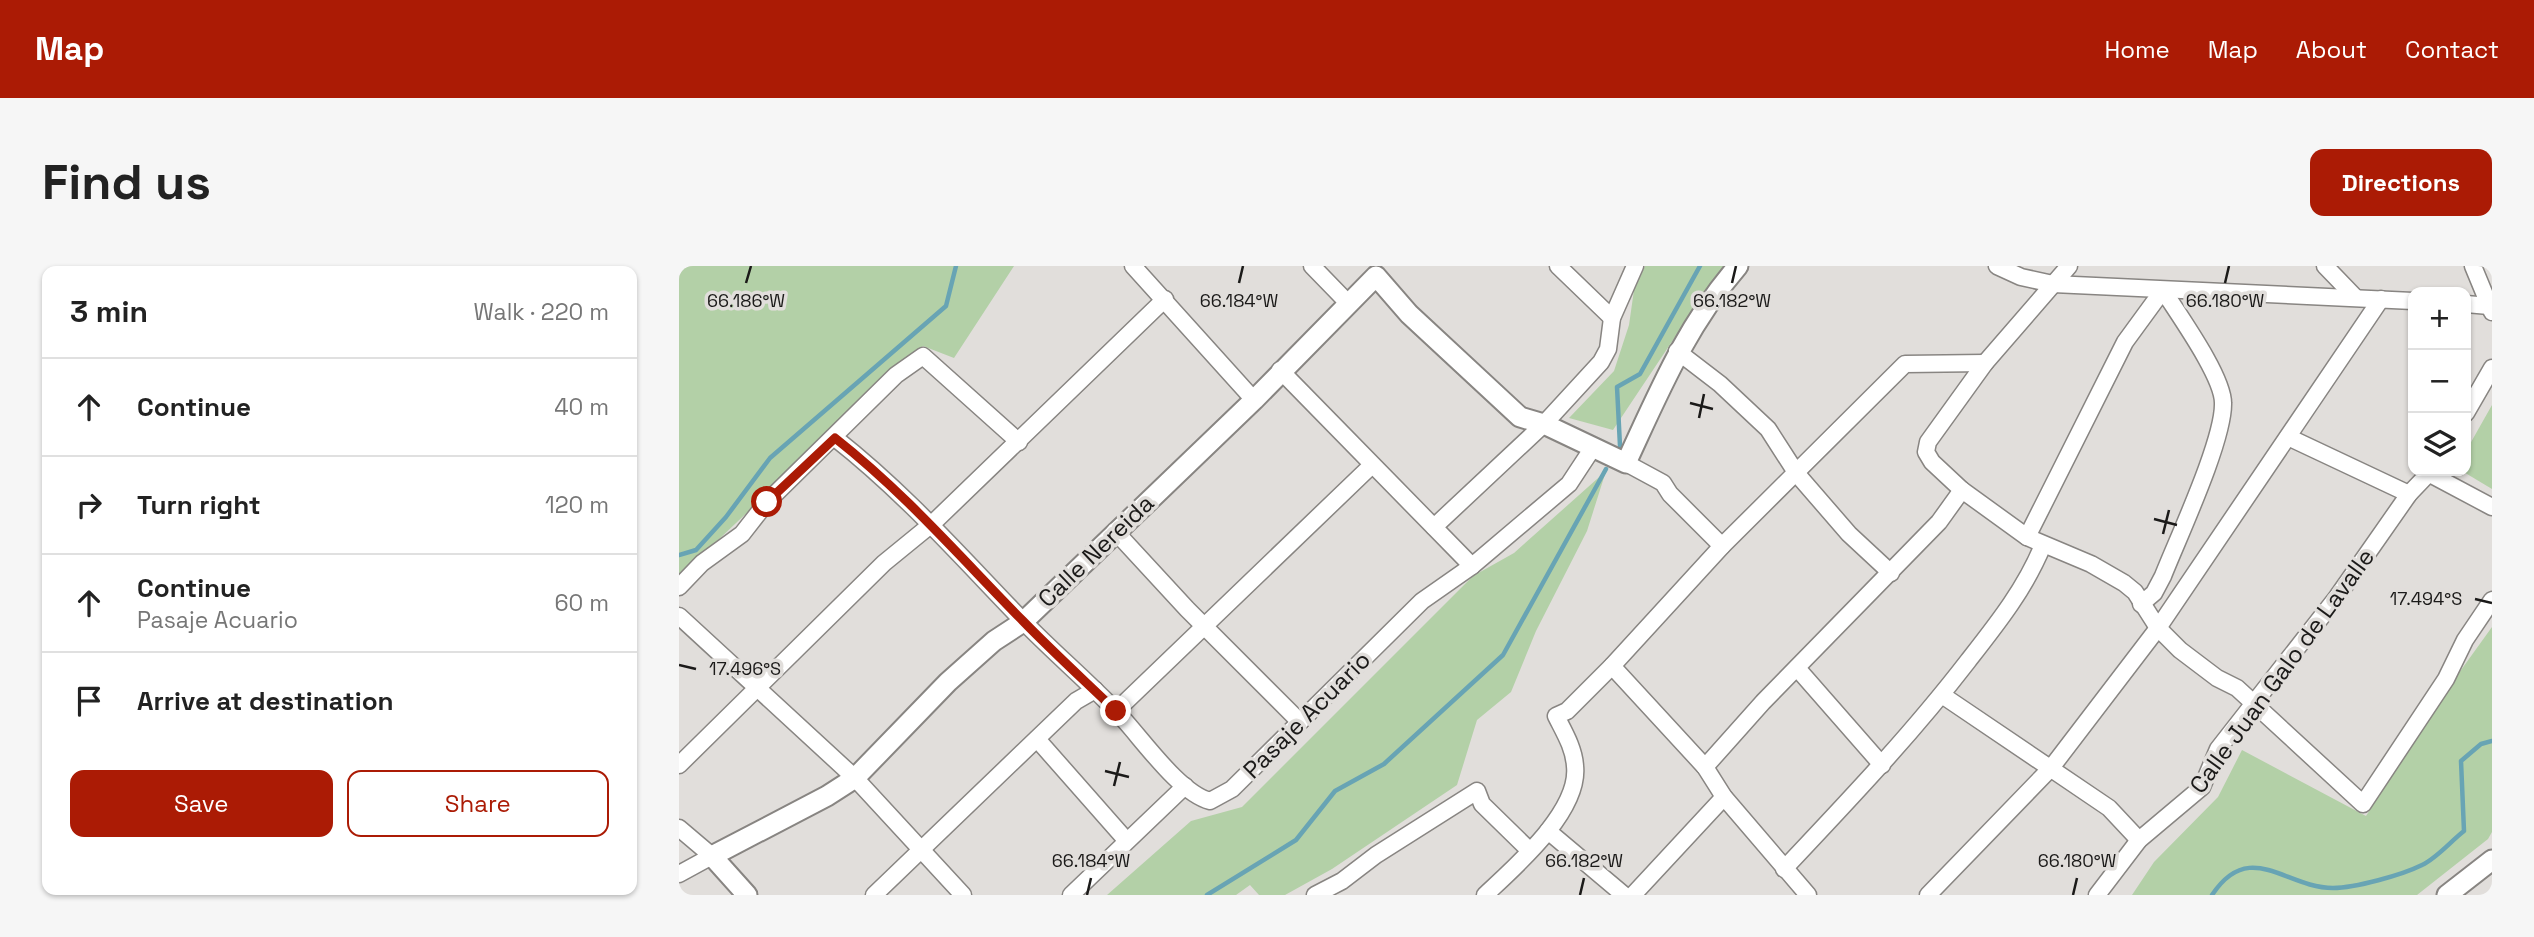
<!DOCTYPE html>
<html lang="en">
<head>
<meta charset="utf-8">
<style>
	:root { --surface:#fff; --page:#f6f6f6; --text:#222; --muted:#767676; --line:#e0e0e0; --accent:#ab1b05 }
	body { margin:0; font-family:"Space Grotesk",sans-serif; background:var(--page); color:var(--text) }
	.controls { position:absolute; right:21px; top:21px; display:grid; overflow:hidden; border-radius:14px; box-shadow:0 2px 5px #0004 }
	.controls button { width:63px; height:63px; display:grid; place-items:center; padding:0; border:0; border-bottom:2px solid var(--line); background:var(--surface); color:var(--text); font:35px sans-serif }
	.stop { position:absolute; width:21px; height:21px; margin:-16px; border:5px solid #ab1b05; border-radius:50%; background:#fff }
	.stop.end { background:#ab1b05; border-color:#fff; box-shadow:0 2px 7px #0008 }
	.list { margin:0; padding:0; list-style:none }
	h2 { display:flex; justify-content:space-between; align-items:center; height:91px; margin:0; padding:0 28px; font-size:30px }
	h2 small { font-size:23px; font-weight:400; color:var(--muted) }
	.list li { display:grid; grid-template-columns:46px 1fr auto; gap:21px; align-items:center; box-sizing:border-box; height:98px; padding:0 28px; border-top:2px solid var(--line) }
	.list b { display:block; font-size:26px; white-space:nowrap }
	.list p { margin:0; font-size:23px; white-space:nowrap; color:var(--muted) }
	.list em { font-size:23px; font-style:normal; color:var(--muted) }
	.actions { display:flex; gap:14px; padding:21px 28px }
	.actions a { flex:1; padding:16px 0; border:2px solid var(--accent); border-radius:14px; text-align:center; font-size:24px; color:var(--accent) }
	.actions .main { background:var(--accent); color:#fff }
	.icon { flex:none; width:38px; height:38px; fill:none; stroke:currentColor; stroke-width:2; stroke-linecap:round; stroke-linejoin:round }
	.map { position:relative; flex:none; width:1813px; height:629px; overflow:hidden; border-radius:14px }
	header { display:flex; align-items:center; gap:42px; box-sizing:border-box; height:98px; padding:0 35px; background:var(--accent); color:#fff }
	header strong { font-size:33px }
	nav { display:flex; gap:38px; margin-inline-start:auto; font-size:24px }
	.intro { display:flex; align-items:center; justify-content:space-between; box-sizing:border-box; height:168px; padding:0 42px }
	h1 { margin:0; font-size:49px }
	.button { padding:18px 32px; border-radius:14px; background:var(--accent); color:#fff; font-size:24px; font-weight:700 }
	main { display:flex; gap:42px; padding:0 42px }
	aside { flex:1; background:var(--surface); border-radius:14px; box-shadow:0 2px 5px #0004 }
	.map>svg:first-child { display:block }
	.green { fill:#b3d0a7 }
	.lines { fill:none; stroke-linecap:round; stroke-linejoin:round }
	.stream { stroke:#68a4b4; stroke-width:4.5 }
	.minor-casing { stroke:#888582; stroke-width:19 }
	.tertiary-casing { stroke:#888582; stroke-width:23 }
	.minor { stroke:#fff; stroke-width:16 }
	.tertiary { stroke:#fff; stroke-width:19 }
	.route { stroke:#ab1b05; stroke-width:9 }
	.ticks { fill:none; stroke:#1b1a19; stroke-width:2.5 }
	.labels { text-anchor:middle; stroke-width:7; stroke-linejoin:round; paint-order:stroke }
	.street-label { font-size:24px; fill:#1b1a19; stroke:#e1dedb }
	.ticks-label { font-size:18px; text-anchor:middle; fill:#1b1a19; stroke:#e1dedb; stroke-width:7; stroke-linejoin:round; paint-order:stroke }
</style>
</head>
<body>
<header>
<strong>Map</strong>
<nav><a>Home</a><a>Map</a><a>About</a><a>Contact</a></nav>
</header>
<div class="intro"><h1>Find us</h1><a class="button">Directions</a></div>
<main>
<aside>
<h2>3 min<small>Walk · 220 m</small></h2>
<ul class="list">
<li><svg class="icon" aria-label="ahead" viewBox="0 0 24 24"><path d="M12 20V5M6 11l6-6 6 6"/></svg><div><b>Continue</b></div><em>40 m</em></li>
<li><svg class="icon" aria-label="right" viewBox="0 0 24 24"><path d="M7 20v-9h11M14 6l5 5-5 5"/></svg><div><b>Turn right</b></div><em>120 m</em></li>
<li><svg class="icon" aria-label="ahead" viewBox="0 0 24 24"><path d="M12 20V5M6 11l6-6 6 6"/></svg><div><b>Continue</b><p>Pasaje Acuario</p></div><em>60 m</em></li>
<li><svg class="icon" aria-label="arrive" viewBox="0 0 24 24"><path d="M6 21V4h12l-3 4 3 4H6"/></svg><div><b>Arrive at destination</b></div></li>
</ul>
<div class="actions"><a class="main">Save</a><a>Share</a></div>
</aside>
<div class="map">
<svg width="1813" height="629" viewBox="0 0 1813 629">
	<rect width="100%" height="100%" fill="#e1dedb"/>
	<g class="green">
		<path d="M0,0h335l-60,92 -31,-12 -244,231z"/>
		<path d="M966,0h81l-29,38 -84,126 -44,-12 45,-47 15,-46 5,-35z"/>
		<path d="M1813,139v84l-30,-18h4v-20z"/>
		<path d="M927,205l-19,60 -51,100 -25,61 -34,28 -20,65 -125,84 -47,26h-26l-9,-10 -14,10h-129l84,-74 51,-14 231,-231 41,-23z"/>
		<path d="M1813,361v205l-4,7 -71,56h-285l22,-33 64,-65 24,-47 124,66 72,-114z"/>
	</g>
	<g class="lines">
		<g class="stream">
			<path d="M941,180l-3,-59 23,-13 60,-108"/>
			<path d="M0,289l17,-5 30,-33 44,-59 176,-152 10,-40"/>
			<path d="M528,629l89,-55 39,-49 49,-27 119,-109 103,-186"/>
			<path d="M1533,629c38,-57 73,-7 121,-7 22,0 69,-13 89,-23 15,-7 29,-24 42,-34l-3,-70 20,-17 11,-3"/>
		</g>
		<defs>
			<g id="minor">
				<path d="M454,0l121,134"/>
				<path d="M633,0l36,37"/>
				<path d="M879,0l54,52"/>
				<path d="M1318,0l24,11 32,7 360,17"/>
				<path d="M1390,0l-84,97 -57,79 -2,10 6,10 30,28 65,47 64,27 33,19 11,9 23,36 22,22 37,28 20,10 126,116 83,-125 19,-39 27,-40"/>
				<path d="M1646,0l30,31"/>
				<path d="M1794,0l19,46"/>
				<path d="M1787,38l23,2"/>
				<path d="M998,85l43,33 48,45 29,45 52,60 42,39"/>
				<path d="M601,104l192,196"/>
				<path d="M1787,147l26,-45"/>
				<path d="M1609,171l121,57"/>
				<path d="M156,172c70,55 126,119 188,183 29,30 62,58 92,89 24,24 63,83 95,91l22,-12 190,-188 50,-35 97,-82 23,-35"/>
				<path d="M947,197l37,20 7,11 52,52"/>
				<path d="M1751,208l62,33"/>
				<path d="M755,261l110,-103 57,-62 7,-13 4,-31 23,-52"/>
				<path d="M436,265l72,78 113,113"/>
				<path d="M1348,271l98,-195 38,-52c15,24 60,86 60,113 1,37 -45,135 -60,173l-9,17 -13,11"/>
				<path d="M0,321l23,-24 40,-29 25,-32 129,-127 27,-19 96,86"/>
				<path d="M0,350l176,162 108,117"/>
				<path d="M933,400l93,101 19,30 84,98"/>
				<path d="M1118,402l85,97"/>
				<path d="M1263,429l167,113 30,32"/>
				<path d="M437,445l256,-246"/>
				<path d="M358,473l89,101"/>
				<path d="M0,499l205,-202 49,-40 232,-224"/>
				<path d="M1026,501l58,-65 176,-180 23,-32"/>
				<path d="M0,562l33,28 -33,18"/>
				<path d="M869,565l76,64"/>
				<path d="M1105,603c64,-68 127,-134 184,-208 29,-37 57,-72 75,-116"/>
				<path d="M195,629l202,-194 19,-11"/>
				<path d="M392,629l114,-109"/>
				<path d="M636,629l27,-14 34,-26 101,-64 5,13 46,45"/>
				<path d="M806,629c31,-29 95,-84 90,-129 -1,-18 -11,-34 -19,-50l11,-5 45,-45 110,-120 183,-182 80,-1"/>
				<path d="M954,629l91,-98"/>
				<path d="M1249,629l123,-127 107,-140 223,-329"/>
				<path d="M1418,629l42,-55 63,-53 16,-38 119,-152 72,-103 22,-23"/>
			</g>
			<g id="tertiary">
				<path d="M68,629l-35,-39 115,-60 28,-18 93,-96 46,-41 29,-19 231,-222 122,-124 33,38 111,103 24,7 82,39c33,-71 60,-137 112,-197"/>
				<path d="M1768,629l45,-35"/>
			</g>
		</defs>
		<use href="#minor" class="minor-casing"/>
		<use href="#tertiary" class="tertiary-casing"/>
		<use href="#minor" class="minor"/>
		<use href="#tertiary" class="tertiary"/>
	</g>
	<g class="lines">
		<path class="route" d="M88,236l68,-64c70,55 126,120 188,183 30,31 62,60 93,90"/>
	</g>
	<path class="ticks" d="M67,17l5,-17M560,17l4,-17M1053,17l4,-17M1546,17l4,-17M1011,137l23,6M1020,152l5,-24M1475,253l23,6M1484,268l6,-24M1796,333l17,4M0,399l17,4M426,505l24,6M435,520l6,-24M408,629l4,-17M901,629l4,-17M1394,629l4,-17"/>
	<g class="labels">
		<g class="street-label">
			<text transform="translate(417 285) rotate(-44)" y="8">Calle Nereida</text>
			<text transform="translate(1603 405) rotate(-54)" y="8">Calle Juan Galo de Lavalle</text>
			<text transform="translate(628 449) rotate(-45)" y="8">Pasaje Acuario</text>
		</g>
	</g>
	<g class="ticks-label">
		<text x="67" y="41">66.186°W</text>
		<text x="560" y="41">66.184°W</text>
		<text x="1053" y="41">66.182°W</text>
		<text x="1546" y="41">66.180°W</text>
		<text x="1747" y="339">17.494°S</text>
		<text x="66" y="409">17.496°S</text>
		<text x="412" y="601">66.184°W</text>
		<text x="905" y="601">66.182°W</text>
		<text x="1398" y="601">66.180°W</text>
	</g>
</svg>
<div class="controls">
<button>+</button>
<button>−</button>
<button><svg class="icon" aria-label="layers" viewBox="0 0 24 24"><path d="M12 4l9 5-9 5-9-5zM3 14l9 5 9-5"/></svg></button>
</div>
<div class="stop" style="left:88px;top:236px"></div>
<div class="stop end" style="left:437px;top:445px"></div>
</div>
</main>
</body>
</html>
